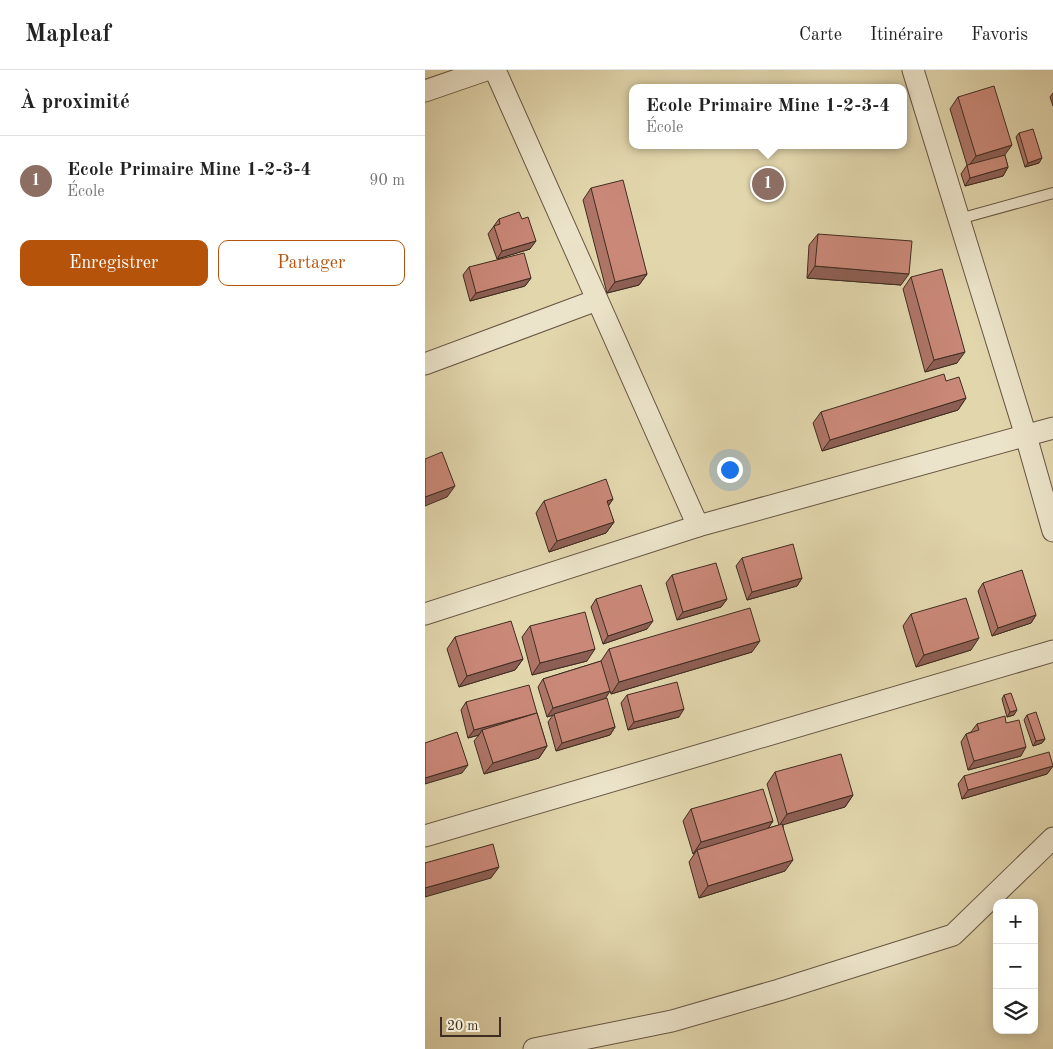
<!DOCTYPE html>
<html lang="fr">
<head>
<meta charset="utf-8">
<style>
	:root { --surface:#fff; --page:#f2f2f2; --text:#222; --muted:#767676; --line:#e0e0e0; --accent:#b45309 }
	body { margin:0; font-family:"Old Standard TT",serif; background:var(--page); color:var(--text) }
	.controls { position:absolute; right:15px; bottom:15px; display:grid; overflow:hidden; border-radius:10px; box-shadow:0 2px 12px #0003 }
	.controls button { width:45px; height:45px; display:grid; place-items:center; padding:0; border:0; border-bottom:1px solid var(--line); background:var(--surface); color:var(--text); font:25px sans-serif }
	.scale { position:absolute; left:15px; bottom:12px; width:61px; box-sizing:border-box; padding-left:5px; border:2px solid #402d21; border-top:0; font-size:14px; line-height:18px; white-space:nowrap; color:#402d21; -webkit-text-stroke:4px #ece4ca; paint-order:stroke }
	.you { position:absolute; left:304px; top:399px; width:18px; height:18px; margin:-12px; border:4px solid #fff; border-radius:50%; background:#1a73e8; box-shadow:0 0 0 8px #1a73e833 }
	.badge { display:grid; place-items:center; width:32px; height:32px; border-radius:50%; background:var(--accent); color:#fff; font-size:16px; font-weight:700 }
	.pin { position:absolute; translate:-50% -50%; border:2px solid #fff; box-shadow:0 1px 5px #0006 }
	.popup { position:absolute; left:204px; top:14px; width:278px; height:65px; box-sizing:border-box; display:grid; place-content:center; border-radius:10px; background:var(--surface); filter:drop-shadow(0 1px 4px #0005); font-size:16px; white-space:nowrap; color:var(--muted) }
	.popup b { font-size:19px; color:var(--text) }
	.popup::after { content:''; position:absolute; left:50%; top:100%; margin-left:-10px; border:10px solid transparent; border-top-color:var(--surface) }
	.list { margin:0; padding:0; list-style:none }
	h2 { display:flex; justify-content:space-between; align-items:center; height:65px; margin:0; padding:0 20px; font-size:21px }
	h2 small { font-size:16px; font-weight:400; color:var(--muted) }
	.list li { display:grid; grid-template-columns:32px 1fr auto; gap:15px; align-items:center; box-sizing:border-box; height:90px; padding:0 20px; border-top:1px solid var(--line) }
	.list b { display:block; font-size:19px; white-space:nowrap }
	.list p { margin:0; font-size:16px; white-space:nowrap; color:var(--muted) }
	.list em { font-size:16px; font-style:normal; color:var(--muted) }
	.actions { display:flex; gap:10px; padding:15px 20px }
	.actions a { flex:1; padding:11px 0; border:1px solid var(--accent); border-radius:10px; text-align:center; font-size:18px; color:var(--accent) }
	.actions .main { background:var(--accent); color:#fff }
	.icon { flex:none; width:28px; height:28px; fill:none; stroke:currentColor; stroke-width:2; stroke-linecap:round; stroke-linejoin:round }
	.map { position:relative; flex:none; width:628px; height:979px; overflow:hidden }
	header { display:flex; align-items:center; gap:30px; box-sizing:border-box; height:70px; padding:0 25px; background:var(--surface); border-bottom:1px solid var(--line) }
	header strong { font-size:24px }
	nav { display:flex; gap:28px; margin-inline-start:auto; font-size:18px }
	main { display:flex }
	aside { flex:1; background:var(--surface) }
	.map>svg:first-child { display:block }
	.lines { fill:none; stroke-linecap:round; stroke-linejoin:round }
	.service-casing { stroke:#685744; stroke-width:12 }
	.minor-casing { stroke:#685744; stroke-width:23 }
	.service { stroke:#ece4ca; stroke-width:10 }
	.minor { stroke:#ece4ca; stroke-width:21 }
	.wall { fill:#ae7567; stroke:#402d21 }
	.shaded-wall { fill:#8d5f54; stroke:#402d21 }
	.building { fill:#ca8878; stroke:#402d21 }
</style>
</head>
<body>
<header>
<strong>Mapleaf</strong>
<nav><a>Carte</a><a>Itinéraire</a><a>Favoris</a></nav>
</header>
<main>
<aside>
<h2>À proximité<small></small></h2>
<ul class="list">
<li><span class="badge" style="background:#8d6e63">1</span><div><b>Ecole Primaire Mine 1-2-3-4</b><p>École</p></div><em>90 m</em></li>
</ul>
<div class="actions"><a class="main">Enregistrer</a><a>Partager</a></div>
</aside>
<div class="map">
<svg width="628" height="979" viewBox="0 0 628 979">
	<rect width="100%" height="100%" fill="#e2d6ad"/>
	<filter id="stains"><feTurbulence type="fractalNoise" baseFrequency=".004" numOctaves="4"/><feColorMatrix values="0 0 0 0 .2 0 0 0 0 .09 0 0 0 0 .02 0 0 0 .5 -.17"/></filter>
	<radialGradient id="worn" r=".72"><stop offset=".6" stop-color="#630" stop-opacity="0"/><stop offset="1" stop-color="#630" stop-opacity=".3"/></radialGradient>
	<g class="lines">
		<defs>
			<path id="service" d="M534,149l94,-26"/>
			<g id="minor">
				<path d="M70,0l203,456"/>
				<path d="M488,0l113,366 27,95"/>
				<path d="M0,21l61,-21"/>
				<path d="M0,294l172,-64"/>
				<path d="M0,544l273,-88 355,-98"/>
				<path d="M0,766l628,-185"/>
				<path d="M109,979l138,-28 107,-31 174,-55 100,-97"/>
			</g>
		</defs>
		<use href="#service" class="service-casing"/>
		<use href="#minor" class="minor-casing"/>
		<use href="#service" class="service"/>
		<use href="#minor" class="minor"/>
	</g>
	<g class="wall">
		<path d="M628,23v13l-3,-9z"/>
		<path d="M533,27l47,59 3,11 -5,9 -38,10 -4,-12 6,-9 -17,-56z"/>
		<path d="M594,63l20,30 -14,4 -9,-30z"/>
		<path d="M166,118l56,86 -8,11 -32,8 -24,-93z"/>
		<path d="M74,149l31,30 -33,10 -9,-25z"/>
		<path d="M393,164l83,51 -94,-7 2,-33z"/>
		<path d="M44,197l62,11 -6,8 -55,15 -7,-26z"/>
		<path d="M486,207l46,86 -32,9 -22,-83z"/>
		<path d="M521,311l20,17 -8,12 -136,41 -9,-28 8,-11z"/>
		<path d="M188,429l-5,7 6,16 -8,11 -57,19 -13,-39 8,-12z"/>
		<path d="M317,488l60,20 -5,8 -50,14 -11,-34z"/>
		<path d="M247,505l55,24 -6,8 -44,13 -11,-37z"/>
		<path d="M558,513l53,32 -5,8 -39,13 -14,-45z"/>
		<path d="M171,529l51,30 -44,15 -12,-37z"/>
		<path d="M486,544l60,36 -55,17 -13,-41z"/>
		<path d="M105,556l57,35 -55,14 -10,-38z"/>
		<path d="M30,567l68,22 -8,11 -56,17 -12,-38z"/>
		<path d="M184,579l143,3 -141,42 -1,-3 -5,7 10,29 -5,8 -54,16 -8,-29 5,-7 -6,2 -9,-30 5,-8 58,-18z"/>
		<path d="M202,625l52,22 -51,13 -7,-27z"/>
		<path d="M579,625l10,20 -7,2 -5,-18z"/>
		<path d="M41,632l71,11 10,33 -8,12 -55,16 -10,-33 5,-6 -11,3 -7,-28z"/>
		<path d="M602,645l18,24 -3,4 -9,3 -9,-26z"/>
		<path d="M581,653l15,33 -53,14 -7,-28 5,-8 5,-2 6,-8z"/>
		<path d="M628,696l-6,8 -85,25 -4,-15 6,-8z"/>
		<path d="M350,702l78,23 -8,12 -62,17 2,47 -86,27 -10,-36 6,-9 -2,1 -10,-33 8,-12 82,12 -5,7 11,-3 -12,-41z"/>
	</g>
	<g class="shaded-wall">
		<path d="M587,75l-8,11 -36,11 8,-11z"/>
		<path d="M617,88l-3,5 -14,4 3,-4z"/>
		<path d="M583,97l-5,9 -38,10 5,-8z"/>
		<path d="M111,171l-6,8 -33,10 5,-8z"/>
		<path d="M390,196l94,8 -8,11 -94,-7z"/>
		<path d="M222,204l-8,11 -32,8 8,-11z"/>
		<path d="M106,208l-6,8 -55,15 6,-8z"/>
		<path d="M540,282l-8,11 -32,9 9,-12z"/>
		<path d="M541,328l-8,12 -136,41 8,-11z"/>
		<path d="M30,416l-8,11 -22,9v-9z"/>
		<path d="M188,429l-8,12 2,-10z"/>
		<path d="M189,452l-8,11 -57,19 8,-11z"/>
		<path d="M377,508l-5,8 -50,14 5,-8z"/>
		<path d="M302,529l-6,8 -44,13 6,-8z"/>
		<path d="M611,545l-5,8 -39,13 6,-8z"/>
		<path d="M228,551l-6,8 -44,15 5,-8z"/>
		<path d="M554,568l-8,12 -55,17 8,-12z"/>
		<path d="M335,571l-8,11 -141,42 8,-12z"/>
		<path d="M170,579l-8,12 -55,14 8,-12z"/>
		<path d="M98,589l-8,11 -56,17 8,-11z"/>
		<path d="M185,621l-5,8 -58,18 6,-9z"/>
		<path d="M259,639l-5,8 -51,13 6,-8z"/>
		<path d="M592,640l-3,5 -7,2 3,-5z"/>
		<path d="M112,643l-53,21 -2,-4 -3,5 -11,3 6,-8z"/>
		<path d="M190,657l-5,8 -54,16 6,-8z"/>
		<path d="M620,669l-3,4 -9,3 3,-5z"/>
		<path d="M122,676l-8,12 -55,16 9,-11z"/>
		<path d="M601,677l-5,9 -53,14 6,-9z"/>
		<path d="M43,695l-6,8 -37,11v-6z"/>
		<path d="M628,696l-6,8 -85,25 6,-9z"/>
		<path d="M428,725l-8,12 -66,19 8,-12z"/>
		<path d="M348,751l-8,12 -68,17 -2,3 -2,1 8,-12z"/>
		<path d="M368,790l-8,11 -86,27 9,-12z"/>
		<path d="M74,797l-8,11 -66,19v-9z"/>
	</g>
	<g class="building">
		<path d="M569,16l18,59 -36,11 -18,-59z"/>
		<path d="M608,59l9,29 -14,5 -9,-30z"/>
		<path d="M580,85l3,12 -38,11 -3,-13z"/>
		<path d="M198,110l24,94 -32,8 -24,-94z"/>
		<path d="M94,142l3,7 6,-2 8,24 -34,10 -8,-25 6,-2 -1,-5z"/>
		<path d="M393,164l94,7 -3,33 -94,-8z"/>
		<path d="M99,183l7,25 -55,15 -7,-26z"/>
		<path d="M517,199l23,83 -31,8 -23,-83z"/>
		<path d="M519,304l2,7 13,-4 7,21 -136,42 -9,-28z"/>
		<path d="M17,382l13,34 -30,11v-38z"/>
		<path d="M181,409l7,20 -6,2 7,21 -57,19 -13,-40z"/>
		<path d="M368,474l9,34 -50,14 -10,-34z"/>
		<path d="M291,493l11,36 -44,13 -11,-37z"/>
		<path d="M597,500l14,45 -38,13 -15,-45z"/>
		<path d="M216,515l12,36 -45,15 -12,-37z"/>
		<path d="M541,528l13,40 -55,17 -13,-41z"/>
		<path d="M325,538l10,33 -141,41 -10,-33z"/>
		<path d="M160,542l10,37 -55,14 -10,-37z"/>
		<path d="M86,551l12,38 -56,17 -12,-39z"/>
		<path d="M176,591l9,30 -57,17 -10,-29z"/>
		<path d="M252,612l7,27 -50,13 -7,-27z"/>
		<path d="M104,615l8,28 -63,17 -8,-28z"/>
		<path d="M586,623l6,17 -7,2 -6,-17z"/>
		<path d="M182,628l8,29 -53,16 -8,-29z"/>
		<path d="M611,642l9,27 -9,2 -9,-26z"/>
		<path d="M112,643l10,33 -54,17 -11,-33z"/>
		<path d="M580,646l1,7 13,-3 7,27 -52,14 -8,-27 13,-4 -2,-6z"/>
		<path d="M32,662l11,33 -43,13v-35z"/>
		<path d="M624,682l4,14 -85,24 -4,-14z"/>
		<path d="M416,684l12,41 -66,19 -12,-42z"/>
		<path d="M338,719l10,32 -72,21 -10,-33z"/>
		<path d="M357,754l11,36 -85,26 -11,-36z"/>
		<path d="M68,774l6,23 -74,21v-25z"/>
	</g>
	<rect width="100%" height="100%" filter="url(#stains)"/>
	<rect width="100%" height="100%" fill="url(#worn)"/>
</svg>
<div class="controls">
<button>+</button>
<button>−</button>
<button><svg class="icon" aria-label="layers" viewBox="0 0 24 24"><path d="M12 4l9 5-9 5-9-5zM3 14l9 5 9-5"/></svg></button>
</div>
<div class="scale">20 m</div>
<div class="you"></div>
<div class="pin badge" style="left:343px;top:114px;background:#8d6e63">1</div>
<div class="popup"><b>Ecole Primaire Mine 1-2-3-4</b>École</div>
</div>
</main>
</body>
</html>
